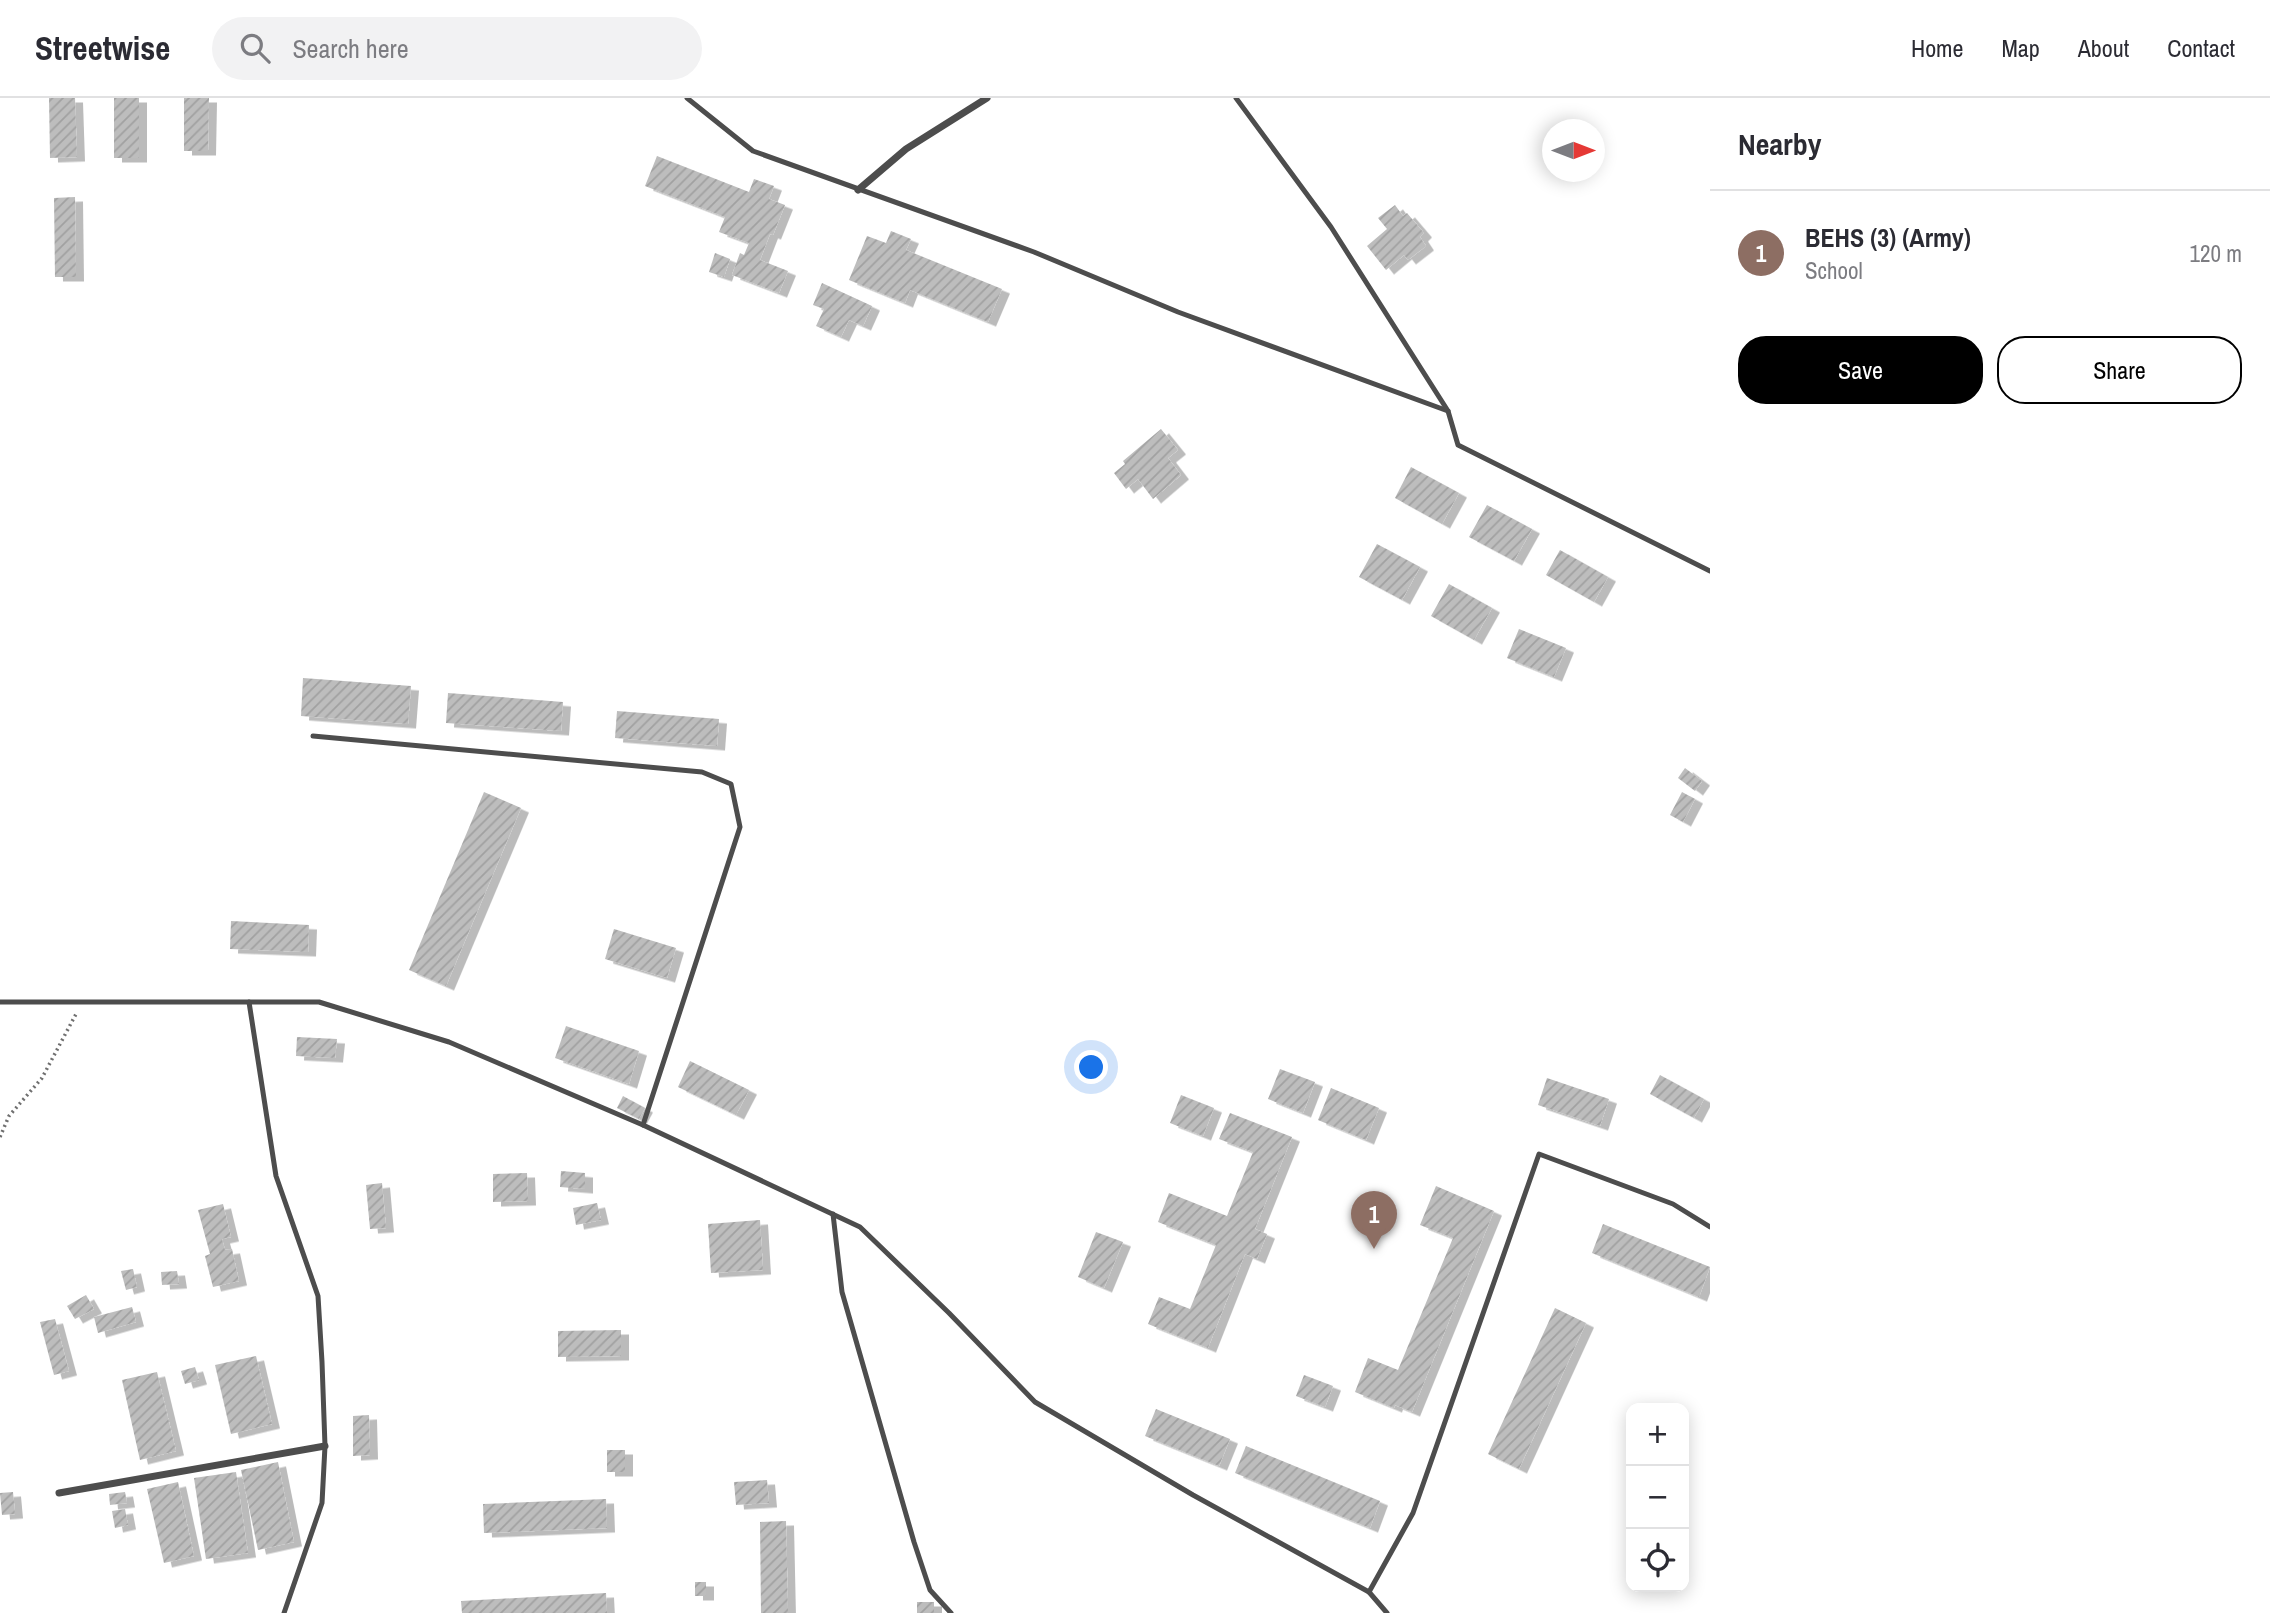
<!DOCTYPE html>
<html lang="en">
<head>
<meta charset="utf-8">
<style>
	:root { --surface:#fff; --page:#f2f2f3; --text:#2b2b33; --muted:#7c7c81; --line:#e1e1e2; --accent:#000 }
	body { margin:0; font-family:"Archivo Narrow",sans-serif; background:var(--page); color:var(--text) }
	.controls { position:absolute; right:21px; bottom:21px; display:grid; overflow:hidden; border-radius:14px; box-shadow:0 4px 18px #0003 }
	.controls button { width:63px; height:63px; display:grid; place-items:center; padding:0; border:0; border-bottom:2px solid var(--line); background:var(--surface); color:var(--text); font:35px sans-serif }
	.compass { position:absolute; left:1542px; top:21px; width:63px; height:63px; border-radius:50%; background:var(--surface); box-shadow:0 4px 18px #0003; rotate:90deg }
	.you { position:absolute; left:1092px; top:970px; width:24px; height:24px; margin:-18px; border:5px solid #fff; border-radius:50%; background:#1a73e8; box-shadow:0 0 0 10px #1a73e833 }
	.badge { display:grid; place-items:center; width:46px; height:46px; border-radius:50%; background:var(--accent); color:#fff; font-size:23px; font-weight:700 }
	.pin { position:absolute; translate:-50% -58px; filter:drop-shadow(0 2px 4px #0008) }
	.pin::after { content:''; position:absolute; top:37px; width:24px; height:21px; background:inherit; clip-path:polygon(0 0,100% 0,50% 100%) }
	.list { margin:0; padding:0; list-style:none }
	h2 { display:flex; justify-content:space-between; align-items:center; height:91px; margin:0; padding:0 28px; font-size:30px }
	h2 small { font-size:23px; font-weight:400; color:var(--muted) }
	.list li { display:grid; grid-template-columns:46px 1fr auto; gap:21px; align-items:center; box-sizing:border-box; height:126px; padding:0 28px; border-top:2px solid var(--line) }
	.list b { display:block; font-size:26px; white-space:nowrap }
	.list p { margin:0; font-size:23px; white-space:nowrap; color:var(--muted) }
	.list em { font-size:23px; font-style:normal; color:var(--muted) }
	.actions { display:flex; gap:14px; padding:21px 28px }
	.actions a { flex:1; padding:16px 0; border:2px solid var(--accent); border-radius:28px; text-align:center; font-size:24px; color:var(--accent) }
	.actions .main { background:var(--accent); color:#fff }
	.icon { flex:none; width:38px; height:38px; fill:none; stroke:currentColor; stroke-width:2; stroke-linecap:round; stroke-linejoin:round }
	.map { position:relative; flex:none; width:1710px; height:1515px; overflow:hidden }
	header { display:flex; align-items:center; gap:42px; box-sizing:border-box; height:98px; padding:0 35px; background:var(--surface); border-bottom:2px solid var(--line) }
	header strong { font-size:33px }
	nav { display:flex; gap:38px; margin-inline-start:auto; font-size:24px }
	.search { width:490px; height:63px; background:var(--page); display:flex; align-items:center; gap:18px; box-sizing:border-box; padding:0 24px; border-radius:38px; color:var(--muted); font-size:26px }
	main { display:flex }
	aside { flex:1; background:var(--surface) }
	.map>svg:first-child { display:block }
	.building { fill:url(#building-hatch); filter:url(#shadow) }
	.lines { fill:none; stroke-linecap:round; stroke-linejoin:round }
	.path { stroke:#6f6f6f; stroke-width:3.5; stroke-dasharray:2 3.5; stroke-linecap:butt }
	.lane { stroke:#4d4d4d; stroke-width:5 }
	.street { stroke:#4d4d4d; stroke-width:7 }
</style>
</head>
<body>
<header>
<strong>Streetwise</strong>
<div class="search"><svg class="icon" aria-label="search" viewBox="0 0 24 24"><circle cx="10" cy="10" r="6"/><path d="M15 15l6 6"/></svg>Search here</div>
<nav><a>Home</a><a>Map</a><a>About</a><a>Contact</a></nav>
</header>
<main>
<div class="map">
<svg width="1710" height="1515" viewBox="0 0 1710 1515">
	<defs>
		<pattern id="building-hatch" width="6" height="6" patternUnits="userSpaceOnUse" patternTransform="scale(1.75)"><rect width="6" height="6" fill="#bdbdbd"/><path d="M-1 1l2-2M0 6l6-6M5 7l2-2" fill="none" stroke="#a1a1a1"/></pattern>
		<filter id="shadow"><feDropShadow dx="8" dy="4.5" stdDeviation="0" flood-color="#0004"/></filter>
	</defs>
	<rect width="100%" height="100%" fill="#fff"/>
	<g class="building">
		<path d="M49,0h26l2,59 -27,1z"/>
		<rect x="114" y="0" width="25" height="60"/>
		<path d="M184,0h25l-1,53h-24z"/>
		<path d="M657,58l92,36 5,-13 20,7 -5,13 16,6 -12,30 -3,-1 -10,26 28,11 -9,22 -47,-18 8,-22 4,2 5,-12 -30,-11 6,-15 -80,-31z"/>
		<path d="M75,99l1,80h-21l-1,-79z"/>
		<path d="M1395,107l8,11 4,-3 17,20 -4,4 6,9 -18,14 -4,-5 -18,15 -19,-24 20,-17 -9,-11z"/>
		<path d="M891,133l20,8 -5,11 96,39 -14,33 -78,-32 -5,13 -56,-23 18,-44 19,7z"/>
		<path d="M715,155l15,6 -6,18 -15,-5z"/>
		<path d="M822,185l50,23 -9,20 -14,-6 -8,17 -25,-11 8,-17 -11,-4z"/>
		<path d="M1161,331l17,21 -10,8 13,17 -28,24 -15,-20 -12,10 -12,-16 11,-9 -2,-3z"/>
		<path d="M1411,369l48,26 -17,31 -47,-26z"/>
		<path d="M1487,407l45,24 -18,32 -45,-24z"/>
		<path d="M1377,446l43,23 -18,33 -43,-23z"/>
		<path d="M1560,452l48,27 -14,25 -48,-27z"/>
		<path d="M1449,486l43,24 -18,32 -43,-24z"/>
		<path d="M1519,531l47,19 -12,29 -47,-19z"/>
		<path d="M303,580l108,8 -3,38 -107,-8z"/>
		<path d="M448,595l115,9 -2,29 -115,-8z"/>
		<path d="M617,613l102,8 -2,27 -102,-8z"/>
		<path d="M1685,670l17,13 -7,10 -17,-13z"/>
		<path d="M484,694l37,16 -75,178 -37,-16z"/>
		<path d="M1682,694l13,7 -12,23 -13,-7z"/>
		<path d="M231,823l78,4 -1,27 -78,-3z"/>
		<path d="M614,831l62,19 -9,30 -62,-19z"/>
		<path d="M566,928l73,25 -10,33 -74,-26z"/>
		<path d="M297,939l40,2 -2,19 -39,-2z"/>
		<path d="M690,963l59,29 -13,25 -58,-28z"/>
		<path d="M1280,971l35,13 -12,31 -35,-14z"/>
		<path d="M1660,977l44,24 -10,19 -44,-24z"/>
		<path d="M1547,980l62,21 -9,27 -62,-21z"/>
		<path d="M1331,990l48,20 -13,32 -48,-20z"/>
		<path d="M1181,997l33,13 -11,28 -33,-13z"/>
		<path d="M623,998l22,12 -6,11 -22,-11z"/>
		<path d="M1230,1015l62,24 -37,92 12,5 -10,25 -12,-5 -37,94 -60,-24 11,-27 31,12 26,-64 -58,-23 11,-29 58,23 26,-64 -34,-13z"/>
		<path d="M561,1073l24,2v16l-25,-2z"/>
		<path d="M527,1075l1,28 -35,1v-28z"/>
		<path d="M382,1085l4,45 -16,1 -4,-44z"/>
		<path d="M1436,1088l58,25 -82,201 -17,-7 -1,3 -39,-16 13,-34 30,12 55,-132 -33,-13z"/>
		<path d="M597,1105l4,17 -25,5 -3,-17z"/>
		<path d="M223,1106l8,33 -9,2 3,11 7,-1 7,32 -26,6 -8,-31 5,-2 -12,-44z"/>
		<path d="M760,1122l3,50 -52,3 -3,-49z"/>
		<path d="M1603,1126l107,43 -11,30 -107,-44z"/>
		<path d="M1096,1134l27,10 -19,46 -26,-11z"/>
		<path d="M133,1171l4,18 -11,3 -5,-19z"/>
		<path d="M177,1173l2,13 -17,1 -1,-13z"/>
		<path d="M86,1197l8,14 -19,10 -8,-13z"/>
		<path d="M132,1209l4,15 -38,11 -4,-16z"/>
		<path d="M1555,1210l31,15 -67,146 -31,-15z"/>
		<path d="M55,1221l14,52 -15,4 -14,-53z"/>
		<path d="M621,1232v26l-63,1v-26z"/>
		<path d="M256,1258l16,68 -41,10 -16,-69z"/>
		<path d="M195,1269l4,13 -14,4 -4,-13z"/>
		<path d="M157,1274l19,79 -36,9 -18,-80z"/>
		<path d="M1304,1277l29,11 -8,21 -29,-11z"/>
		<path d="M1156,1311l74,30 -11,27 -74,-30z"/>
		<path d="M369,1317l1,40 -17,1v-40z"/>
		<path d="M1246,1348l134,55 -10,27 -135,-55z"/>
		<rect x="607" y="1352" width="18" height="22"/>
		<path d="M278,1364l16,80 -36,8 -17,-80z"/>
		<path d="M236,1374l12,81 -42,6 -12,-81z"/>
		<path d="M767,1382l2,23 -33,2 -2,-23z"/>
		<path d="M178,1384l16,74 -30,7 -17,-74z"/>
		<path d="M13,1394l2,22 -13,1 -2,-22z"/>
		<path d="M125,1394l2,11 -17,2 -1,-11z"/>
		<path d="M606,1401l1,29 -123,5 -1,-29z"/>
		<path d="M125,1411l3,16 -13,3 -3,-17z"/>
		<path d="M786,1423l2,92h-27l-1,-91z"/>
		<rect x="695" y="1484" width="11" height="14"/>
		<path d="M606,1495l1,20h-145l-1,-12z"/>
		<rect x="917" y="1504" width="17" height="11"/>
	</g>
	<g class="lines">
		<path class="path" d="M0,1039l9,-21 33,-38 34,-64"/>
		<g class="lane">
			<path d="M687,0l66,53 281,101 144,60 270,99"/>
			<path d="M1236,0l95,129 117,184 10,34 252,126"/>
			<path d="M313,638l389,36 29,12 9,43 -97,298"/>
			<path d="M0,904h319l130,40 194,83 217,102 89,86 86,89 158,93 176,97 18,21"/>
			<path d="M249,904l27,174 42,120 4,66 3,84 -3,57 -38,110"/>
			<path d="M833,1116l9,78 72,250 16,48 21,23"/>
			<path d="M1369,1494l44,-79 126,-359 134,50 37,23"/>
		</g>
		<g class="street">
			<path d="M858,92l48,-41 81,-51"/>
			<path d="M59,1395l266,-47"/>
		</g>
	</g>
</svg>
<div class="controls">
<button>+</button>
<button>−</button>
<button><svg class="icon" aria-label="locate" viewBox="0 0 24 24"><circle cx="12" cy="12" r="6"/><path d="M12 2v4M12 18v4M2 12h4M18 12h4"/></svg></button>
</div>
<svg class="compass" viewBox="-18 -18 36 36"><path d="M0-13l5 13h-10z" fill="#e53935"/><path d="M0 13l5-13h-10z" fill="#7c7c81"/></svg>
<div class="you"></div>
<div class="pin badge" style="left:1374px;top:1151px;background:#8d6e63">1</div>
</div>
<aside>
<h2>Nearby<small></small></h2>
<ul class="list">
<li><span class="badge" style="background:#8d6e63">1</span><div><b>BEHS (3) (Army)</b><p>School</p></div><em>120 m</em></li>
</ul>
<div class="actions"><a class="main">Save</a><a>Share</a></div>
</aside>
</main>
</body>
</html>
